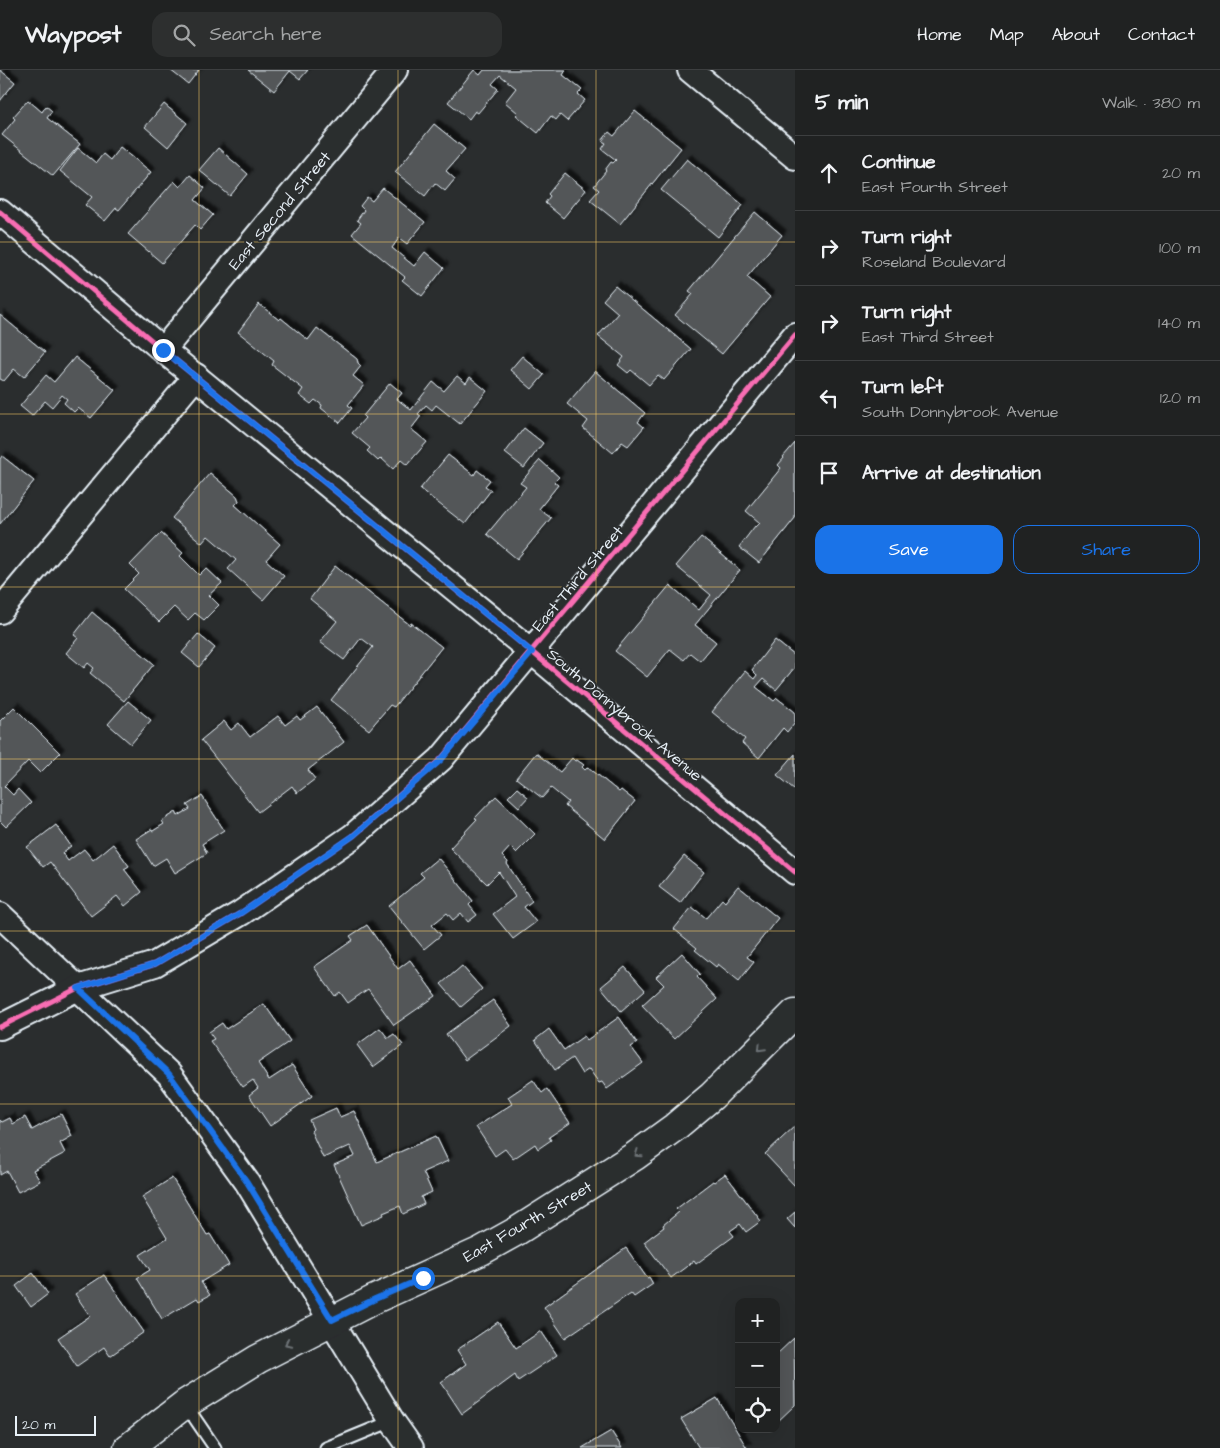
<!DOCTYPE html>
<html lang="en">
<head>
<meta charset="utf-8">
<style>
	:root { --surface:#202222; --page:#2d2f2f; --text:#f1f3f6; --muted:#a2a4a5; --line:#3d3f40; --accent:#1a73e8 }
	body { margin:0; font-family:"Architects Daughter",sans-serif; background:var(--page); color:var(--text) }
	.controls { position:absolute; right:15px; bottom:15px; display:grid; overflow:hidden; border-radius:10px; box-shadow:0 5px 20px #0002 }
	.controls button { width:45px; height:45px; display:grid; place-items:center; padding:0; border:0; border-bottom:1px solid var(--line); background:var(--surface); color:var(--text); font:25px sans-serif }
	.scale { position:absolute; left:15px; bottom:12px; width:81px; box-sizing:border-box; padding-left:5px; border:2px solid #e8f1f8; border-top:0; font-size:14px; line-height:18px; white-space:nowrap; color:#e8f1f8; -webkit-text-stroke:4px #2a2d2e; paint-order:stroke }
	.stop { position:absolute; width:15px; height:15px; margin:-11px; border:4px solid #1a73e8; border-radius:50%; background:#fff }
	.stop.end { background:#1a73e8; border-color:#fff; box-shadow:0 1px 5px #0008 }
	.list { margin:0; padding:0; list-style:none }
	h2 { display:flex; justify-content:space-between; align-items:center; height:65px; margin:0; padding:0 20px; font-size:21px }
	h2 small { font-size:16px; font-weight:400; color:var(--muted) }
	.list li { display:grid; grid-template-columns:32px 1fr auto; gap:15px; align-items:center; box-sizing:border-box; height:75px; padding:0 20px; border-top:1px solid var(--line) }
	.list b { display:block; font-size:19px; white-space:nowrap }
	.list p { margin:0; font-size:16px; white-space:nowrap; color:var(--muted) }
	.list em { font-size:16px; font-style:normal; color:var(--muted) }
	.actions { display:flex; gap:10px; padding:15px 20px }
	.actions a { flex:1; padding:11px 0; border:1px solid var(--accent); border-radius:15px; text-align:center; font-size:18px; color:var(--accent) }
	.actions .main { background:var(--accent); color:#fff }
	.icon { flex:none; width:28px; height:28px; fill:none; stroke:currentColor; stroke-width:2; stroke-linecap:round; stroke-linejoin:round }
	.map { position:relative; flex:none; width:795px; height:1378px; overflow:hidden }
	header { display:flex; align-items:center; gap:30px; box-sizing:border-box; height:70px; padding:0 25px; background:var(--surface); border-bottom:1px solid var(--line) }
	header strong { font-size:24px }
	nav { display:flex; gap:28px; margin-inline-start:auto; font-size:18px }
	.search { width:350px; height:45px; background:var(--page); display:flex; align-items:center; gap:12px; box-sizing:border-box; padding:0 18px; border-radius:15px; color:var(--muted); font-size:19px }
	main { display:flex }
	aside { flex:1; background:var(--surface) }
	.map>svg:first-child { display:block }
	.building { fill:#535759; stroke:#e8f1f8; filter:url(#shadow) }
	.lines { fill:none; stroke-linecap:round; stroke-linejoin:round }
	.lane-casing { stroke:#e8f1f8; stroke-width:15 }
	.street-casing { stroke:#e8f1f8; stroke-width:28 }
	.primary-casing { stroke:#e8f1f8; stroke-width:31 }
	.lane { stroke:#2a2d2e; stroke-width:11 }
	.street { stroke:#2a2d2e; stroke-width:24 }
	.primary { stroke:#2a2d2e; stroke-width:28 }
	.cycleway-casing { stroke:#2a2d2e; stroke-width:8 }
	.cycleway { stroke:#f96db3; stroke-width:5 }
	.oneway { stroke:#6c7275 }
	.route { stroke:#1a73e8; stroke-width:6 }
	.grid { fill:none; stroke:#ffd166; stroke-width:1; stroke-opacity:0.55 }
	.labels { text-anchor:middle; stroke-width:4; stroke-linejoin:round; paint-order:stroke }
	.street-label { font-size:16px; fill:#e8f1f8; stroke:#2a2d2e }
</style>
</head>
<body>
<header>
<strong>Waypost</strong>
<div class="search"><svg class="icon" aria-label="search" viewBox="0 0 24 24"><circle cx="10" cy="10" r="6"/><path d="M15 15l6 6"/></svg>Search here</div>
<nav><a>Home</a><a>Map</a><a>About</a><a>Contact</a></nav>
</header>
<main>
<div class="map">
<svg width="795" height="1378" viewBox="0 0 795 1378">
	<defs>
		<filter id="shadow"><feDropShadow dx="4.5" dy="-4.5" stdDeviation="1" flood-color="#0009"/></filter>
	</defs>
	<rect width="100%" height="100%" fill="#2a2d2e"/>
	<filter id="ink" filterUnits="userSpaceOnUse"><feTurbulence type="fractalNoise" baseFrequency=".02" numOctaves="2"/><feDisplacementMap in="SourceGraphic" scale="10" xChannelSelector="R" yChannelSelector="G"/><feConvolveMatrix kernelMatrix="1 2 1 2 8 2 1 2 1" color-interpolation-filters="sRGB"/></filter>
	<g filter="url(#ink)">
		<g class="building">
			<path d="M0,0l15,12 -15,19z"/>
			<path d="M170,0h29l-11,14z"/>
			<path d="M248,0h60l-8,9 -10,-8 -16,20z"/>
			<path d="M474,0l6,5 4,-5h82l-3,5 19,15 -4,4 7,6 -18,21 -7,-6 -4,5 -5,-4 -13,17 -22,-18 2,-2 -13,-11 11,-14 -16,-13 -8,9 6,5 -20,24 -3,-2 -6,8 -21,-17z"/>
			<path d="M28,30l14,12 4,-6 6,5 -5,7 33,26 -27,32 -51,-41 13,-16 -2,-2z"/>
			<path d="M164,34l23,19 -19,24 -23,-20z"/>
			<path d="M635,41l46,37 -61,76 -30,-24 9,-10 -5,-4 12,-15 -1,-1 6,-8 2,1 3,-3 -14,-11 4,-6 -4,-2 7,-9 5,4z"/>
			<path d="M434,54l31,25 -19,22 9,8 -10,12 -10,-8 -10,13 -30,-24z"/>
			<path d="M120,77l31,25 -32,38 -3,-2 -11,13 -20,-16 7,-8 -32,-26 18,-23 18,15 7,-9 7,6z"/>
			<path d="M218,78l30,26 -18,22 -31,-26z"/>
			<path d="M687,89l56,46 -25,32 -57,-47z"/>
			<path d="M565,103l21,17 -23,28 -18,-15 5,-7 -2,-2z"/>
			<path d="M190,105l15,13 -10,12 18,15 -13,15 -5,-5 -33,38 -34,-29 46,-53 6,6z"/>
			<path d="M383,118l42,34 -18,22 -8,-6 -7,10 22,18 11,-14 19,16 -22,28 -20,-16 3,-3 -53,-43 9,-11 -4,-3 7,-10 -4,-4 7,-9 5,4z"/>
			<path d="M755,142l27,23 -35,42 23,20 -48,57 -47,-39 18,-21 -4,-3z"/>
			<path d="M615,216l76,63 -27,31 -6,-5 -9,10 -18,-15 -3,3 -10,-8 6,-8 -26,-21 20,-23 -15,-13z"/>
			<path d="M259,234l20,16 2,-2 27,22 9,-12 40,31 1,4 3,3 -8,10 11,9 -16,20 4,3 -12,15 -19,-15 1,-3 -7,-5 -4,4 -12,-9 4,-6 -31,-24 2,-4 -36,-29z"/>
			<path d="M0,245l45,37 -21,25 -10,-8 -10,12 -4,-2z"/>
			<path d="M522,286l22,19 -12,14 -22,-19z"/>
			<path d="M75,287l40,33 -24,28 -13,-10 -4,4 -10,-9 3,-4 -5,-4 -10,12 -7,-6 -13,15 -12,-10 26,-31 8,7z"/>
			<path d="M595,301l50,42 -7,9 6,5 -16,19 -6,-4 -9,11 -30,-25 5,-7 -21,-17z"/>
			<path d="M457,306l9,7 4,-6 17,14 -27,33 -24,-19 -4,5 -6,-5 -8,9 3,2 -10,13 16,13 -20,23 -6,-5 -8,9 -12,-11 -3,3 -11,-10 3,-3 -18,-15 13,-15 -2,-2 27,-33 12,10 -5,6 14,11 22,-28 11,9z"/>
			<path d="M524,358l19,15 -19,25 -19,-15z"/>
			<path d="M795,373v75l-36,45 -20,-16 16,-21 1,1 4,-4 -14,-12 35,-43 -3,-3 6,-7 -1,-1z"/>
			<path d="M448,385l26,20 3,-5 13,10 -5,6 6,4 -26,34 -45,-35z"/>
			<path d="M2,386l32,25 -34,43v-65z"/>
			<path d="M540,390l19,17 -5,5 4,3 -19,24 12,9 -34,41 -30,-25 39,-47 -6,-4z"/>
			<path d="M210,403l27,23 2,5 -4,4 45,39 -14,16 18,16 -21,24 -35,-31 8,-9 -28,-24 -6,7 -30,-25z"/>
			<path d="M161,463l22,20 -3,3 19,19 7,-7 16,15 -13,12 10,10 -15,15 -9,-7 -7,7 -14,-13 -15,15 -35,-33 15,-15 -9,-9z"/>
			<path d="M701,467l39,33 -45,55 21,17 -16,19 -10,-8 -6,7 -14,-11 -23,28 -32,-26 55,-66 29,25 12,-15 -35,-29z"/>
			<path d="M335,496l75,59 1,-2 31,24 -48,60 -4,-2 -21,25 -38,-30 42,-53 -12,-9 -17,22 -24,-18 17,-21 -27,-22z"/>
			<path d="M92,542l62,52 -30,37 -34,-28 4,-5 -6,-5 -4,5 -18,-15 12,-15 -4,-3z"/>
			<path d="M198,564l17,14 -16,19 -17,-14z"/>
			<path d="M775,570l20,16v11l-19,23 -13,-11 -7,8 18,14 3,-3 18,14v10l-8,10 -4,-4 -24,30 -17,-15 3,-4 -33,-27 33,-41 9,8 3,-4 -5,-5z"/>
			<path d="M128,631l23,19 -20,24 -23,-20z"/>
			<path d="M14,637l46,46 -20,20 -12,-12 -24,25 9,9 5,-6 13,14 -25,24 -6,-6v-100z"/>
			<path d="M317,637l27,35 -36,28 7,9 -18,14 -5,-7 -34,26 -57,-72 23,-19 7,9 8,-7 11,14 28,-21 7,9 12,-9 3,4z"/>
			<path d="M536,683l24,19 12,-14 3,3 2,-1 7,5 -2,2 3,3 3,-3 31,25 2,-2 14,11 -30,38 -40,-33 3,-4 -17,-14 -9,10 -26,-20z"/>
			<path d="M795,684v36l-18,-15z"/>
			<path d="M517,718l11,9 -9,10 -11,-10z"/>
			<path d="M202,726l22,34 -22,14 5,9 -32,20 -9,-15 -13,8 -17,-27 16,-10 1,2 11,-7 -2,-3 14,-9 2,4 12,-7 -3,-4z"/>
			<path d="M496,726l39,38 -19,19 -6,-6 -8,9 6,6 -1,2 25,37 -8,6 12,15 -23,17 -20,-25 22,-17 -16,-25 -12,12 -37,-36 27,-29 -2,-1z"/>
			<path d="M56,755l15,21 -9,7 6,8 16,-12 9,11 20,-16 16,22 -5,3 18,23 -17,14 -8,-10 -26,20 -41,-54 -7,5 -16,-20z"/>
			<path d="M684,786l20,16 -24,31 -21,-16z"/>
			<path d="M438,788l35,43 -4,4 8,10 -9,7 -7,-9 -8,7 -6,-7 -15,12 9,10 -17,14 -35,-43 35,-29 -4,-4z"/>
			<path d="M738,816l40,32 -31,39 7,5 -15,19 -21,-17 -2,3 -21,-17 2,-2 -23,-19 18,-22 14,11 16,-19 3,3z"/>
			<path d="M367,855l31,44 12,-9 26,36 -42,29 -26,-36 -20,14 -8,-11 -5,4 -21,-29 39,-27 -3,-4z"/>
			<path d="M682,883l18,21 -3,3 20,22 -43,40 -32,-34 22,-20 -8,-8z"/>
			<path d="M462,896l20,23 -21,18 -20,-23z"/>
			<path d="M625,897l20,23 -24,21 -20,-24z"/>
			<path d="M493,930l18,26 -46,34 -19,-26z"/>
			<path d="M264,934l26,37 -32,22 11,17 23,-15 20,31 -42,30 -21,-31 9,-7 -5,-8 -10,7 -33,-46 4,-2 -5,-7 13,-9 4,6z"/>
			<path d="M619,947l18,26 -6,4 12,16 -36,26 -5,-7 -3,1 -10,-14 -7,5 -10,-16 -17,12 -20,-30 14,-11 15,21 20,-14 3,4z"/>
			<path d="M380,958l8,10 6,-4 9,11 -30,22 -16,-22z"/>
			<path d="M533,1010l9,13 5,-4 23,34 -21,14 2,3 -13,9 -3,-5 -22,15 -8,-10 -10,7 -19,-29 36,-23 -4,-7z"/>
			<path d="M336,1038l4,9 14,-6 23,51 59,-26 12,25 -25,11 9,20 -11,5 3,7 -21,10 -3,-8 -17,7 1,2 -23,10 -27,-60 21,-9 -5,-10 -27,12 -12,-27 2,-2 -4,-9z"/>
			<path d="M61,1044l11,22 -12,7 5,10 -32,17 7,11 -22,11 -11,-21 -7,4v-55l2,2 8,-4 3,6 12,-7 7,13z"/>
			<path d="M795,1056v60l-30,-32z"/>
			<path d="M725,1104l36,47 -15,11 -6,-8 -10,7 4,5 -38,28 -2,-3 -23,17 -27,-36 20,-15 -1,-2 16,-13 -3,-3 37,-28 1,1z"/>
			<path d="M172,1108l35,57 3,-1 19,31 -28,17 9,13 -11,6 -2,-3 -35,21 -25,-41 13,-8 -10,-15 27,-17 -25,-41z"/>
			<path d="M795,1142v16l-8,-9z"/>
			<path d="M626,1178l21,30 2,-1 4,7 -19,13 -3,-4 -66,45 -21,-31z"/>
			<path d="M33,1203l15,21 -17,13 -15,-21z"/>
			<path d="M104,1205l40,57 -34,24 -6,-9 -27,19 -19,-28 32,-22 -15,-22z"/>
			<path d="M498,1252l18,26 25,-17 16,24 -39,26 -3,-6 -53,39 -21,-32 25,-18 -9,-14z"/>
			<path d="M794,1268l1,67 -19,18v-68z"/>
			<path d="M717,1328l30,50h-48l-18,-29z"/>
			<path d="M611,1361l11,17h-40z"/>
		</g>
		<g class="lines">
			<defs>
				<g id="lane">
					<path d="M185,1334l30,44"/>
					<path d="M326,1378l66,-27"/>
				</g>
				<g id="street">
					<path d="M690,0l105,87"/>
					<path d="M0,142l163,138 369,302 263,220"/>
					<path d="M163,280l232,-280"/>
					<path d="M0,541l196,-235"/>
					<path d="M0,845l169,159 78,108 145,239 19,27"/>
					<path d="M0,957l78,-39 77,-24 86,-51 112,-77 88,-77 354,-424"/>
				</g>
				<path id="primary" d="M128,1378l57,-44 73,-45 117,-60 106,-48 36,-20 118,-75 40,-29 37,-31 83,-83"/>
			</defs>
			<use href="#lane" class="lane-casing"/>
			<use href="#street" class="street-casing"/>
			<use href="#primary" class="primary-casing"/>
			<use href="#lane" class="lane"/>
			<use href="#street" class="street"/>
			<use href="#primary" class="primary"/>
			<defs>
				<g id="cycleway">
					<path d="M0,142l163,138 369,302 263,220"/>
					<path d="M0,957l78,-39 77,-24 86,-51 112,-77 88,-77 354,-424"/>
				</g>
			</defs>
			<use href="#cycleway" class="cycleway-casing"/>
			<use href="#cycleway" class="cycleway"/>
		</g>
		<defs><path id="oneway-chevron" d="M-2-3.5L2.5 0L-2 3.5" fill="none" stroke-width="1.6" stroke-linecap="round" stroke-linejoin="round" transform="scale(1.25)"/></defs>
		<g class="oneway">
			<use href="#oneway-chevron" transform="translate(761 978) rotate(134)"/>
			<use href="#oneway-chevron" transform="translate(638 1084) rotate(145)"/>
			<use href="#oneway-chevron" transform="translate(288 1273) rotate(152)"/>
		</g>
	</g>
	<g class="lines" filter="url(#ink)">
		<path class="route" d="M163,280l369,302 -91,108 -88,76 -112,77 -86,51 -77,24 91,86 78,108 85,138 43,-21 48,-21"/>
	</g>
	<path class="grid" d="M199,0v1378M398,0v1378M596,0v1378M0,172h795M0,344h795M0,517h795M0,689h795M0,861h795M0,1034h795M0,1206h795"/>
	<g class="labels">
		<g class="street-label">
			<text transform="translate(279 140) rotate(-50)" y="6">East Second Street</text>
			<text transform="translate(577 508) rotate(-50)" y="6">East Third Street</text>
			<text transform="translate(625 644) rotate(40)" y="6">South Donnybrook Avenue</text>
			<text transform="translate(527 1151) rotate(-30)" y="6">East Fourth Street</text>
		</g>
	</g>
</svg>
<div class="controls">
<button>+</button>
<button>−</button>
<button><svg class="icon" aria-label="locate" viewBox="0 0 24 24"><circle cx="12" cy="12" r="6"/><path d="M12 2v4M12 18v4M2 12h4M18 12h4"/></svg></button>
</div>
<div class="scale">20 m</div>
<div class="stop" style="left:423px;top:1208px"></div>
<div class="stop end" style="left:163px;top:280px"></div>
</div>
<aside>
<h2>5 min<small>Walk · 380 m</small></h2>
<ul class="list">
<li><svg class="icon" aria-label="ahead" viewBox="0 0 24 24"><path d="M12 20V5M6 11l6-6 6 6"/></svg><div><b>Continue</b><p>East Fourth Street</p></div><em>20 m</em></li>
<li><svg class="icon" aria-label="right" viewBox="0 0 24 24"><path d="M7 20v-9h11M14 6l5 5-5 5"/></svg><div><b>Turn right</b><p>Roseland Boulevard</p></div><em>100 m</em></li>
<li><svg class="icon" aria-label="right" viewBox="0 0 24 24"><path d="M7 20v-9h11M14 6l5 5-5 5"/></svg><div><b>Turn right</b><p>East Third Street</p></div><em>140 m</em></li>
<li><svg class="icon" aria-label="left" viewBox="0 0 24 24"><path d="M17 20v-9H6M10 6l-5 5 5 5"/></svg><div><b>Turn left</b><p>South Donnybrook Avenue</p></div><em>120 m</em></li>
<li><svg class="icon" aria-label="arrive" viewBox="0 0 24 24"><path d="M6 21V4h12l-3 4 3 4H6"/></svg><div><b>Arrive at destination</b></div></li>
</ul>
<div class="actions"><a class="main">Save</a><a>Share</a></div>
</aside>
</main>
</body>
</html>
